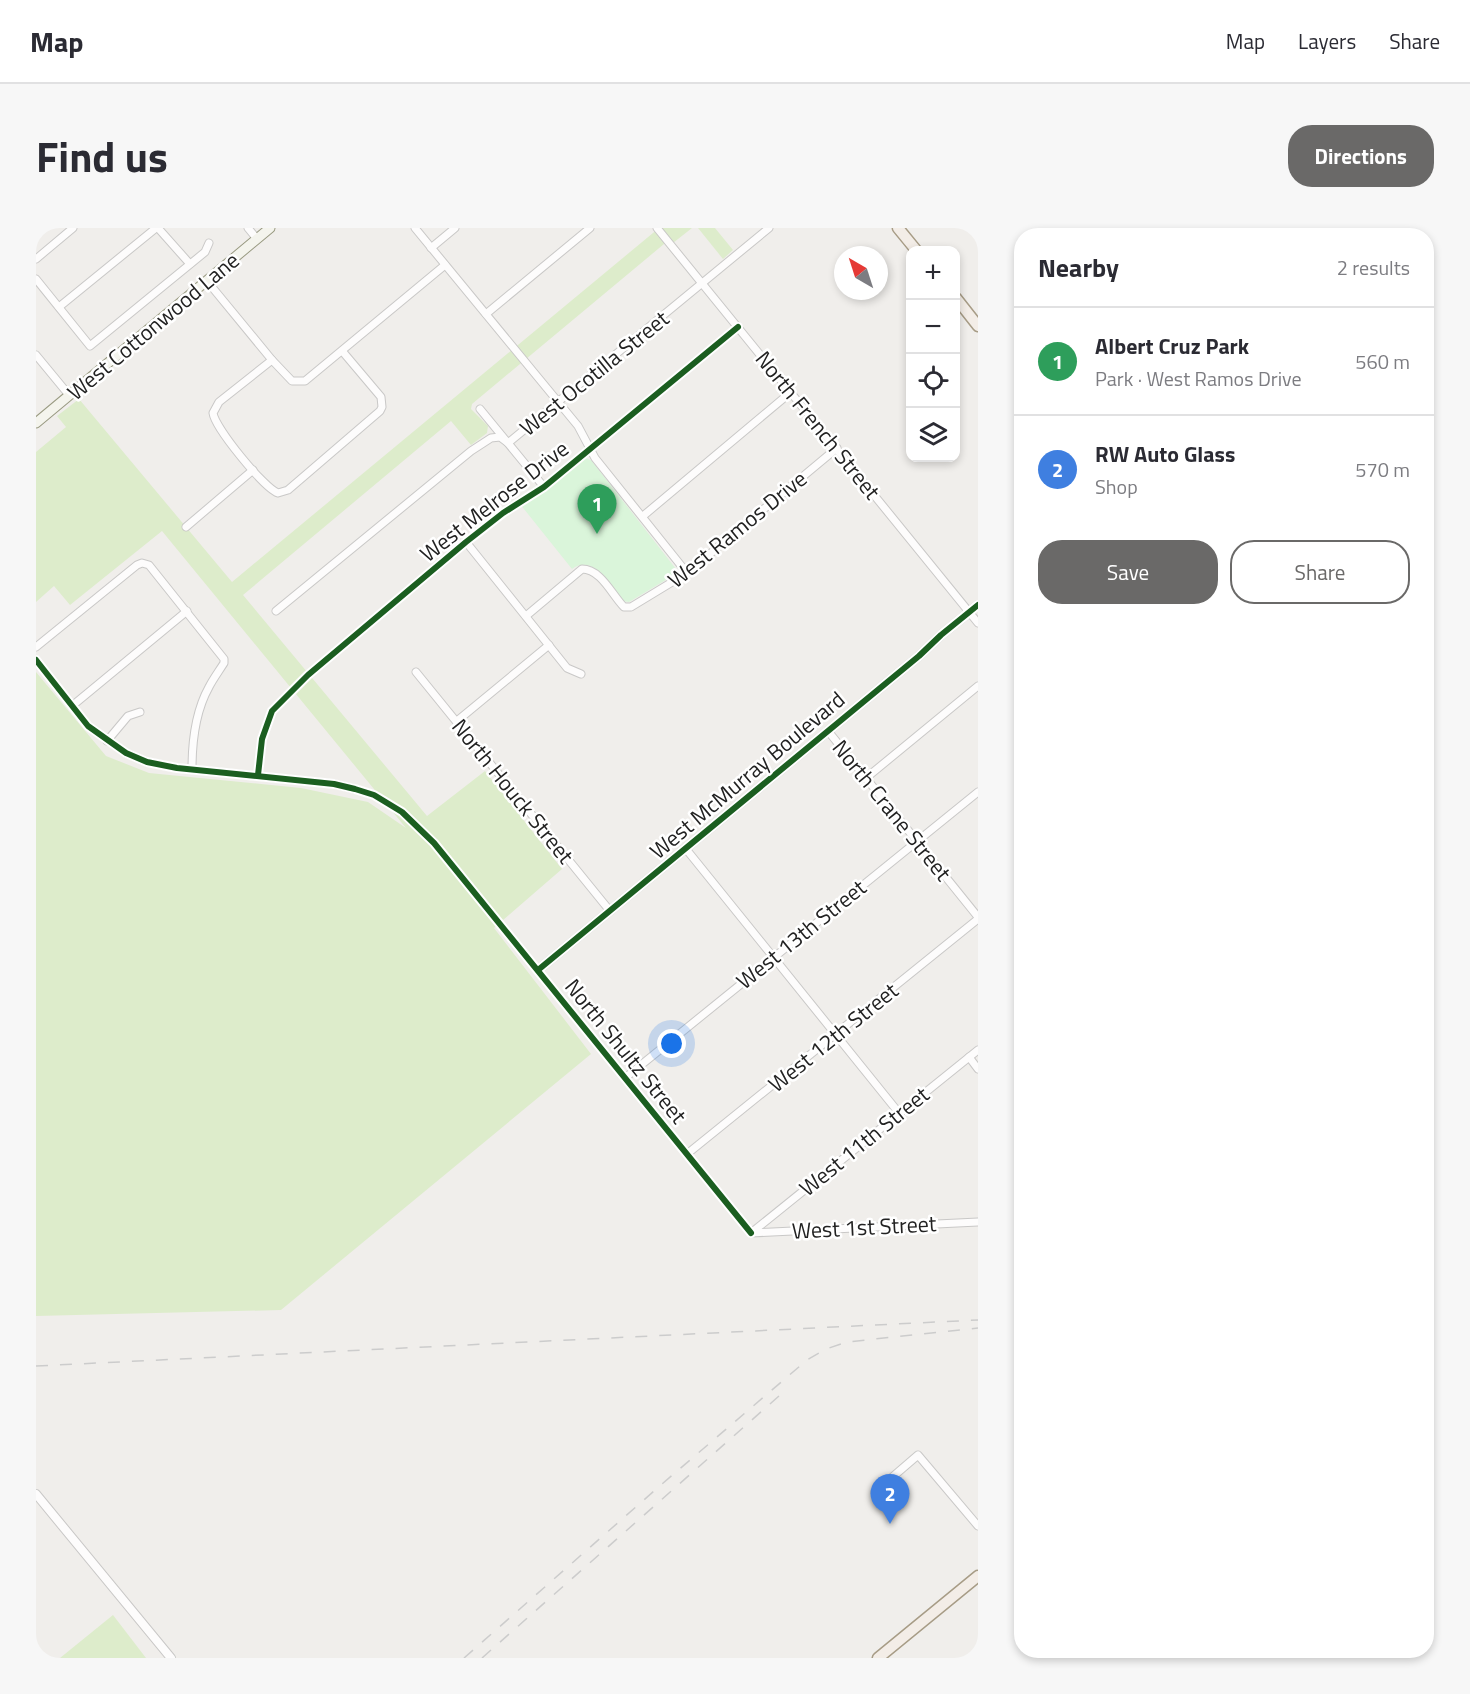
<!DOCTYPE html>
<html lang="en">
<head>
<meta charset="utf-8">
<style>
	:root { --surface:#fff; --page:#f7f7f7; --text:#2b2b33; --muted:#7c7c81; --line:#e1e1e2; --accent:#6a6968 }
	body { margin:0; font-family:"Titillium Web",sans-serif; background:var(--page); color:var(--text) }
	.controls { position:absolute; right:18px; top:18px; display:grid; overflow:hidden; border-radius:12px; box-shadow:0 3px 9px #0003 }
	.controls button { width:54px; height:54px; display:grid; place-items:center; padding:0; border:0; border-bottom:2px solid var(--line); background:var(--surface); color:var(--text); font:30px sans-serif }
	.compass { position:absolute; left:798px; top:18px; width:54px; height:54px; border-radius:50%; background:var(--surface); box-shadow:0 3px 9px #0003; rotate:321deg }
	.you { position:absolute; left:636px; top:816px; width:21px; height:21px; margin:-15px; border:4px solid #fff; border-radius:50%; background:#1a73e8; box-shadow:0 0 0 9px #1a73e833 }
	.badge { display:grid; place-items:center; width:39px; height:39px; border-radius:50%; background:var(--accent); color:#fff; font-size:20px; font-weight:700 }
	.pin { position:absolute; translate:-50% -50px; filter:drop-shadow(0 2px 3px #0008) }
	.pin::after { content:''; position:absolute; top:32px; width:21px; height:18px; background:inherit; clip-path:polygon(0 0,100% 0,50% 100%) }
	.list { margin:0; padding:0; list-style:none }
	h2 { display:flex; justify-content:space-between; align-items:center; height:78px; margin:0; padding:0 24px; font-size:26px }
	h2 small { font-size:20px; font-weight:400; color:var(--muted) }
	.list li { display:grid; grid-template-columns:39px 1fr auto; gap:18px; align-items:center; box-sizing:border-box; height:108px; padding:0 24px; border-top:2px solid var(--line) }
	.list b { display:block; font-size:22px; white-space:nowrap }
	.list p { margin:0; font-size:20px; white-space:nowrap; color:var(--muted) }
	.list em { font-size:20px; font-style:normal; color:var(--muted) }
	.actions { display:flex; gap:12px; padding:18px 24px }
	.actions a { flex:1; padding:14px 0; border:2px solid var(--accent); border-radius:24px; text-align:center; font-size:21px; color:var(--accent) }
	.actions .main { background:var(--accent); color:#fff }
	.icon { flex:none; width:33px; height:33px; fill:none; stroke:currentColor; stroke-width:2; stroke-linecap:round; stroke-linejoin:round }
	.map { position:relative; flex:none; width:942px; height:1430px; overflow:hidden; border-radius:24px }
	header { display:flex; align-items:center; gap:36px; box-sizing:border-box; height:84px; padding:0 30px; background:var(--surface); border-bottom:2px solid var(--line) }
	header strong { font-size:28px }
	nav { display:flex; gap:33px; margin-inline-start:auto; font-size:21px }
	.intro { display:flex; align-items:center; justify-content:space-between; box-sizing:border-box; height:144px; padding:0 36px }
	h1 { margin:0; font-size:42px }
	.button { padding:15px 27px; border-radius:24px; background:var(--accent); color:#fff; font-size:21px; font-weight:700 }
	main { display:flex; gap:36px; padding:0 36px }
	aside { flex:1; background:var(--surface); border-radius:24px; box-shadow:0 3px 9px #0003 }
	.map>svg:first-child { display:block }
	.grass { fill:#ddeccb }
	.park { fill:#daf5da }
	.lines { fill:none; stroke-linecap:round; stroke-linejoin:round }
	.minor-casing { stroke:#c9c8c7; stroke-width:9 }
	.tertiary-casing { stroke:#c9c8c7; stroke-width:10 }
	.secondary-casing { stroke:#999a82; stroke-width:11 }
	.primary-casing { stroke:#a79c86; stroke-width:13 }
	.minor { stroke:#fdfcfc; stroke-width:7 }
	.tertiary { stroke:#fdfcfc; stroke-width:8 }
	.secondary { stroke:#f4f4ed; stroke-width:9 }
	.primary { stroke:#f3ede7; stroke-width:10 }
	.rail { stroke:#ccc; stroke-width:1.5; stroke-dasharray:12 12; stroke-linecap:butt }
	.cycleway-casing { stroke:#fff; stroke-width:10 }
	.cycleway { stroke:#1b5e20; stroke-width:6 }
	.labels { text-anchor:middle; stroke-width:5; stroke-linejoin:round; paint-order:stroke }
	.street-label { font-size:22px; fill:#222; stroke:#fff }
</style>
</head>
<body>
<header>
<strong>Map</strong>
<nav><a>Map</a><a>Layers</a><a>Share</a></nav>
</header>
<div class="intro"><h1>Find us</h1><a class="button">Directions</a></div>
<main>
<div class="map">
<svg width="942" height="1430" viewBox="0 0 942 1430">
	<rect width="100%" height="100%" fill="#f0eeeb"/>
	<g class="grass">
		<path d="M623,0h33l-19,15 -3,-4 -198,165 -1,5 17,17 -1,7 -16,12 -20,-24 -208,174 184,221 58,-45 77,98 -68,59 97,126 -310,256 -245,6v-644l70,84 43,17 152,15 67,14 38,26 -244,-297 -92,74 -16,-19 -18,16v-150l30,-25 -9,-11 22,-17 153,183z"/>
		<path d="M662,0h17l18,22 -10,9z"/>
		<path d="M77,1387l33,43h-86z"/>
	</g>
	<path class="park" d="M549,230l6,2 85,109 -2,6 -45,27 -7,-1c-11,-15 -28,-48 -50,-32l-52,-65z"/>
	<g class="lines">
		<defs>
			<g id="minor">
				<path d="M122,0l32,36"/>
				<path d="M212,0l9,11"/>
				<path d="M379,0l163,198 17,32 92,115"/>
				<path d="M621,0l321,395"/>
				<path d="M395,20l24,-20"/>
				<path d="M0,31l37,-31"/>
				<path d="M0,51l54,67 115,-94 4,-9"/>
				<path d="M171,53l65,79 20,21h13l140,-116"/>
				<path d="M23,79l97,-79"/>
				<path d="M450,86l104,-86"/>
				<path d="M0,127l33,40"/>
				<path d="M236,132l-53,42 -6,11c2,15 51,75 65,80l10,-3 92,-79 2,-4 -1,-10 -38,-45"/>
				<path d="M444,181l64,78"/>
				<path d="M607,288l148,-124"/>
				<path d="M150,299l67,-57"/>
				<path d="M430,314l101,126 14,6"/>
				<path d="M240,383l195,-160 20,-13 9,-1 8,6 261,-215"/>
				<path d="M490,388l56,-47c19,0 30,26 42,38h7l56,-34 150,-125"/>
				<path d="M0,419l101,-82 5,-2 7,2 75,94v4c-5,8 -11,16 -15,24 -14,25 -17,54 -17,82"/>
				<path d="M0,432l52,66 38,27 21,9 30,6 157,16 21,5 19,6 28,17 32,31 317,390"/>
				<path d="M380,444l194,239"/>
				<path d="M36,478l115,-95"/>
				<path d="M421,493l92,-76"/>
				<path d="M792,503l150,186"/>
				<path d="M71,513l21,-25 12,-4"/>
				<path d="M222,547l4,-36 10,-28 36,-36 158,-133 37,-29 41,-26 194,-160"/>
				<path d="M830,550l112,-92"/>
				<path d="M650,621l213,264"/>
				<path d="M933,829l9,12"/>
				<path d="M589,850l353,-286"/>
				<path d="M651,926l291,-235"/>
				<path d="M715,1005l227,-183"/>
				<path d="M715,1005l227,-11"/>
				<path d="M839,1264l43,-37 60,71"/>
			</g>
			<g id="tertiary">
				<path d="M502,742l381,-314 22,-21 37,-30"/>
				<path d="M0,1266l135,164"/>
			</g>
			<path id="secondary" d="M0,195l234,-195"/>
			<g id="primary">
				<path d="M862,0l18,22"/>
				<path d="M920,70l22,28"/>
				<path d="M842,1430l100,-82"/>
			</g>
		</defs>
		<use href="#minor" class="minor-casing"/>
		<use href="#tertiary" class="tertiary-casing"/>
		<use href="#secondary" class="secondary-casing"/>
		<use href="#primary" class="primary-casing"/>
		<use href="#minor" class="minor"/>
		<use href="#tertiary" class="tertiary"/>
		<use href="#secondary" class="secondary"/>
		<use href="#primary" class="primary"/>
		<g class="rail">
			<path d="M0,1138l942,-46"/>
			<path d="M428,1430l198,-174 145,-124 19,-11 21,-7 131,-14"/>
			<path d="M446,1430l297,-262"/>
		</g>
		<defs>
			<g id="cycleway">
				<path d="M0,432l52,66 38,27 21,9 30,6 157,16 21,5 19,6 28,17 32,31 317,390"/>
				<path d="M222,547l4,-36 10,-28 36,-36 158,-133 37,-29 41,-26 194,-160"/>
				<path d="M502,742l381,-314 22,-21 37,-30"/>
			</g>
		</defs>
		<use href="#cycleway" class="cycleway-casing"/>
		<use href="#cycleway" class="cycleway"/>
	</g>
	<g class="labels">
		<g class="street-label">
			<text transform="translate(117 98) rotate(-40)" y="8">West Cottonwood Lane</text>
			<text transform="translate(558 145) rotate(-39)" y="8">West Ocotilla Street</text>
			<text transform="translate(782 197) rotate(51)" y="8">North French Street</text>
			<text transform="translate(458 273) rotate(-38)" y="8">West Melrose Drive</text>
			<text transform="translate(701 301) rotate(-39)" y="8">West Ramos Drive</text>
			<text transform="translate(711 547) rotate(-40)" y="8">West McMurray Boulevard</text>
			<text transform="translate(477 563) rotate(51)" y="8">North Houck Street</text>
			<text transform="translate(856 582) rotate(51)" y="8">North Crane Street</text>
			<text transform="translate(765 706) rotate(-39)" y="8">West 13th Street</text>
			<text transform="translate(797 809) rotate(-39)" y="8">West 12th Street</text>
			<text transform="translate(590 823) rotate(51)" y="8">North Shultz Street</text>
			<text transform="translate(828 913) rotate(-39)" y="8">West 11th Street</text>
			<text transform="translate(828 999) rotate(-3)" y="8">West 1st Street</text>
		</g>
	</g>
</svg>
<div class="controls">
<button>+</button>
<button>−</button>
<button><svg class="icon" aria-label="locate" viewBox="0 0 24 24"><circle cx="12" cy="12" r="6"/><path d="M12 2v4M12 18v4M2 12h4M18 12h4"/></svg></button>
<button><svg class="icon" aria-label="layers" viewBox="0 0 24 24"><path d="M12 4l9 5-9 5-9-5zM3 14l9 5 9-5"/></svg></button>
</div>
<svg class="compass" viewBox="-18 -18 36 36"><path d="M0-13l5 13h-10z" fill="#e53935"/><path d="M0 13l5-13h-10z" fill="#7c7c81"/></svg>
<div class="you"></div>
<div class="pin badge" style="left:561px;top:306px;background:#2e9e5b">1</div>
<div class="pin badge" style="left:854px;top:1296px;background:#3f7fe0">2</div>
</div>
<aside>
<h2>Nearby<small>2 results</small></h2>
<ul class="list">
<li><span class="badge" style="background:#2e9e5b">1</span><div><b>Albert Cruz Park</b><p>Park · West Ramos Drive</p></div><em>560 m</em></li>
<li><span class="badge" style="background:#3f7fe0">2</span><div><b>RW Auto Glass</b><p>Shop</p></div><em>570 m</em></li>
</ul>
<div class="actions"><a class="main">Save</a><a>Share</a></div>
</aside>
</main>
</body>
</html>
